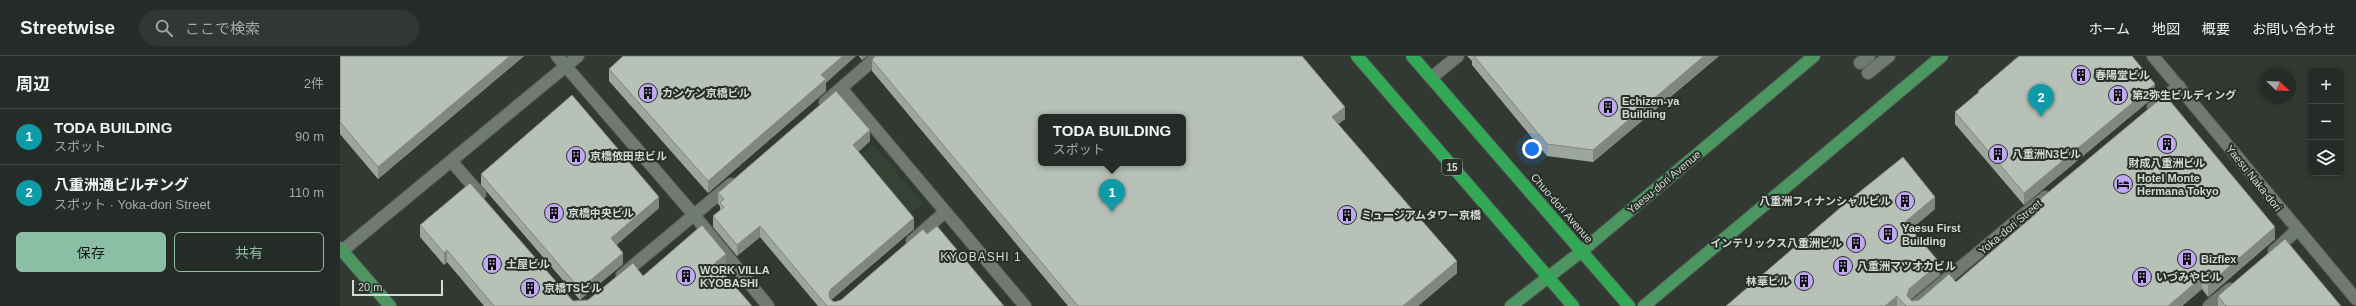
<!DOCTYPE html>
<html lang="ja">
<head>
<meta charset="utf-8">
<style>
	:root { --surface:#252b26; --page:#313732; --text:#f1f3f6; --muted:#a3a7a7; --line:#424743; --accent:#8abfa5 }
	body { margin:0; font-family:Arial,"Noto Sans JP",sans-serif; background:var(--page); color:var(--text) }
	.controls { position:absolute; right:12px; top:12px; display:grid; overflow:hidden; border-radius:6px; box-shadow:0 2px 6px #0003 }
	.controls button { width:36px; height:36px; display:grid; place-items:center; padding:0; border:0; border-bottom:1px solid var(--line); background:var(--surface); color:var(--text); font:20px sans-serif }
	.compass { position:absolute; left:1920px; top:12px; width:36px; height:36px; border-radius:50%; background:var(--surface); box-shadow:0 2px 6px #0003; rotate:113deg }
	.scale { position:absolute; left:12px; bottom:10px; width:91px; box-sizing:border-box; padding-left:4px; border:2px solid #d4d9d4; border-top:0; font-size:11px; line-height:14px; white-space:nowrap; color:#d4d9d4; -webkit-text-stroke:3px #272f28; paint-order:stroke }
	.you { position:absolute; left:1192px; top:93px; width:14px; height:14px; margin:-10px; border:3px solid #fff; border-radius:50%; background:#1a73e8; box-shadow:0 0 0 6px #1a73e833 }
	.badge { display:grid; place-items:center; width:26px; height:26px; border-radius:50%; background:var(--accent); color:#fff; font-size:13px; font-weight:700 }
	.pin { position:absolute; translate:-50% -33px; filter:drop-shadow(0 1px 2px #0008) }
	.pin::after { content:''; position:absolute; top:21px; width:14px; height:12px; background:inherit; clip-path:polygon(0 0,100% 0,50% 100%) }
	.popup { position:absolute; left:698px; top:58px; width:148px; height:52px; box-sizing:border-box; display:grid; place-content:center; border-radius:6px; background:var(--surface); filter:drop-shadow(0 1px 3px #0005); font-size:13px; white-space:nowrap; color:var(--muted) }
	.popup b { font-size:15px; color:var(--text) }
	.popup::after { content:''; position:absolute; left:50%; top:100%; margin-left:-8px; border:8px solid transparent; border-top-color:var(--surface) }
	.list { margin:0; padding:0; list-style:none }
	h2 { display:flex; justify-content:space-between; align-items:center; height:52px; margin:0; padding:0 16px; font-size:17px }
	h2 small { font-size:13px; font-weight:400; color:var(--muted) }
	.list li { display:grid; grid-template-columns:26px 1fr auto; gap:12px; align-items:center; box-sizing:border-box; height:56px; padding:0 16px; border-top:1px solid var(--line) }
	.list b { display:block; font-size:15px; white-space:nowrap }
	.list p { margin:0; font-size:13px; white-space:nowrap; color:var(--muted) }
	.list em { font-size:13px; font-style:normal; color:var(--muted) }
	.actions { display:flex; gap:8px; padding:12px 16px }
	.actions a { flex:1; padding:9px 0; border:1px solid var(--accent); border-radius:6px; text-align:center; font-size:14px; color:var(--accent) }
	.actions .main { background:var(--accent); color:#111 }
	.icon { flex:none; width:22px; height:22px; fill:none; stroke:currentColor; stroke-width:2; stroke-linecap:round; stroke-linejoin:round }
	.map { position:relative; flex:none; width:2016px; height:250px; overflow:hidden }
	header { display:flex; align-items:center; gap:24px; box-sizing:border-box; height:56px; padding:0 20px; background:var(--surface); border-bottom:1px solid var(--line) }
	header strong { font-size:19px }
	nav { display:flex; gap:22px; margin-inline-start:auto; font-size:14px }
	.search { width:280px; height:36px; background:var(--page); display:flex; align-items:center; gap:10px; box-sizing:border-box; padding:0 14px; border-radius:22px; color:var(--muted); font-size:15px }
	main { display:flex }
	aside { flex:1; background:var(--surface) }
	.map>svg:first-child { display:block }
	.built { fill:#344236 }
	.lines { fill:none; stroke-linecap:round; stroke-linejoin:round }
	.minor-casing { stroke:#4d554e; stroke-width:14 }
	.major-casing { stroke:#4d554e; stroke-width:14 }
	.highway-casing { stroke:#4d554e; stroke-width:14 }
	.minor { stroke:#717a72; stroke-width:12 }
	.major { stroke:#4c9661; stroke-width:12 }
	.highway { stroke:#33a856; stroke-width:12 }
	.wall { fill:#9da69e }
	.shaded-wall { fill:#808781 }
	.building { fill:#b7c1b8; stroke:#808781; fill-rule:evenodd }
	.labels { text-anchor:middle; stroke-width:4; stroke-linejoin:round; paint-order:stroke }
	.shield { fill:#272f28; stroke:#a0a6a0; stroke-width:1 }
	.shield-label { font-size:10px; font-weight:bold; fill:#d4d9d4 }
	.poi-label { font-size:11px; font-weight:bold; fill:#d4d9d4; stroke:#272f28; text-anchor:start }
	.street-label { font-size:11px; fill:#d4d9d4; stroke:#272f28 }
	.neighbourhood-label { font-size:12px; letter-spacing:1px; fill:#d4d9d4; stroke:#272f28 }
</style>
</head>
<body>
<header>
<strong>Streetwise</strong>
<div class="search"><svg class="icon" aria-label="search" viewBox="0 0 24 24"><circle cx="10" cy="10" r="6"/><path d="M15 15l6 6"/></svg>ここで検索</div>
<nav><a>ホーム</a><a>地図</a><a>概要</a><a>お問い合わせ</a></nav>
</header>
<main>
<aside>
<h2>周辺<small>2件</small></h2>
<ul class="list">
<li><span class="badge" style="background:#0f9aa8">1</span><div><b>TODA BUILDING</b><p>スポット</p></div><em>90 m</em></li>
<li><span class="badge" style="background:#0f9aa8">2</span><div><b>八重洲通ビルヂング</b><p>スポット · Yoka-dori Street</p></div><em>110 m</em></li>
</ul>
<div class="actions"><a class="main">保存</a><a>共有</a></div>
</aside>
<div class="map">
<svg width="2016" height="250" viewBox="0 0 2016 250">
	<rect width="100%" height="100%" fill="#313932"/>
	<path class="built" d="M533,89l50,58 -16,14 -50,-58z"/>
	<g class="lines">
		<defs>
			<g id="minor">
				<path d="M217,0l137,159 74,91"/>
				<path d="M1813,0l203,243"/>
				<path d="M1520,7l9,-7"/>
				<path d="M1528,17l21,-17"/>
				<path d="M1091,22l27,-22"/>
				<path d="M501,32l184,218"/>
				<path d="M485,46l53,-46"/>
				<path d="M1813,51l26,-21"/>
				<path d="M112,106l28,32"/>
				<path d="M572,185l33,-29"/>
				<path d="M2,195l236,-195"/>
				<path d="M1934,195l23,-21"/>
				<path d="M282,219l109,-91"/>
				<path d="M1574,250l131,-109"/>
				<path d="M1869,250l21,-17"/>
			</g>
			<g id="major">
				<path d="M0,192l50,58"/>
				<path d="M1171,250l71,-55 232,-195"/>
				<path d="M1304,250l298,-250"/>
			</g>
			<g id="highway">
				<path d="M1017,0l216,250"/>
				<path d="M1072,0l217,250"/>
			</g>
		</defs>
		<use href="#minor" class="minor-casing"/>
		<use href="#major" class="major-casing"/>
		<use href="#highway" class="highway-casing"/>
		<use href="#minor" class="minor"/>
		<use href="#major" class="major"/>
		<use href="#highway" class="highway"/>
	</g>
	<g class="wall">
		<path d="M0,0h184l-146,123 -38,-45z"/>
		<path d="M519,0h8l-5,4z"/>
		<path d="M1127,0h252l-126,106 -46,-6 -75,-91v-4z"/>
		<path d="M532,4l473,59 -7,5 119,149 -39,33h-350l-196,-235z"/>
		<path d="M269,13l217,14v8l-118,102 -99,-112z"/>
		<path d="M1638,35l177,5 -131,109 -69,-81v-12l23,-19z"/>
		<path d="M530,85l-12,11 56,77 -83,71 3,2 7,-2 86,-66 77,72h-186l-58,-69 -23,19 -24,-29v-11l7,-6v-4l-2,-2v-11z"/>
		<path d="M141,118l178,34 -43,37 7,19 -43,36 -99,-115z"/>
		<path d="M1693,149l242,34 -67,58 -6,-8 -20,17h-456l209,-97 -24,20 29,46 -30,24 2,2 7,-1 37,-18 77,-66z"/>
		<path d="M80,169l153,76 15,-1 55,-24 83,-10 -5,4 31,36h-268l-37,-44 -3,3 -24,-28z"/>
		<path d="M1878,240l123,10h-123z"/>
	</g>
	<g class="shaded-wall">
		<path d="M170,0h14l-146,123v-12z"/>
		<path d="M503,0h13l-30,27v8l-118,102v-12l113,-106z"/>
		<path d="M522,0h5l-5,4z"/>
		<path d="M1364,0h15l-126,106v-12z"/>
		<path d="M1815,28v12l-131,109v-12z"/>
		<path d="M1005,51v12l-13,10v-12z"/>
		<path d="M530,74v11l-17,16v-12z"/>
		<path d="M319,141v11l-48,42v-12z"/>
		<path d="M1595,141v12l-30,25v-12z"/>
		<path d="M574,162v11l-83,71 -2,4v-11l2,-4z"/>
		<path d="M420,170v11l-23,19v-11z"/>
		<path d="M1935,171v12l-67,58v-12z"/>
		<path d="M107,194v12l-3,3v-12z"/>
		<path d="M283,197v11l-43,36v-11z"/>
		<path d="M386,198v12l-11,9v-12z"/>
		<path d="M1117,205v12l-39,33h-15z"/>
		<path d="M1600,207v12l-31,26 -2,-5 2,-7z"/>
		<path d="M1862,221v12l-20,17h-14z"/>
		<path d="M1557,240v10h-12z"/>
	</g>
	<g class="building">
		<path d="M0,0h170l-132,111 -38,-45z"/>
		<path d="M283,0h220l-22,19 5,4 -118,102 -99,-112z"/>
		<path d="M535,0h427l43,51 -13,10 125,144 -54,45h-325l-206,-246zM701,61h142v46h-142z"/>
		<path d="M1134,0h230l-111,94 -46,-6z"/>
		<path d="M1679,0h113l23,28 -131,109 -69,-81 24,-20 -1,-1z"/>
		<path d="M496,35l34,39 -17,15 61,73 -83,71 -2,4 1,6 4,3 7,-2 82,-71 4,5 10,-8 67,80h-177l-67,-80 -23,19 -24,-29 11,-9 -4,-4 4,-4 -6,-6z"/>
		<path d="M232,39l87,102 -48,41 12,15 -43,36 -99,-115z"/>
		<path d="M1825,39l110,132 -67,58 -6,-8 -34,29h-262l-9,-10 -12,10h-159l121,-104 56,-45 32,40 -30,25 35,41 -31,26 -2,7 5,5 7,-1 30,-26 7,8 83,-71 -6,-6z"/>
		<path d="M130,127l103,118 15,-1 45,-37 10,13 59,-51 24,29 -11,9 37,43h-258l-47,-56 -3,3 -24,-28z"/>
		<path d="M1945,183l56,67h-115l-8,-10z"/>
	</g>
	<defs>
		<symbol id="building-disc" viewBox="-11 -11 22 22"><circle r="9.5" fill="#c1a8f3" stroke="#272f28"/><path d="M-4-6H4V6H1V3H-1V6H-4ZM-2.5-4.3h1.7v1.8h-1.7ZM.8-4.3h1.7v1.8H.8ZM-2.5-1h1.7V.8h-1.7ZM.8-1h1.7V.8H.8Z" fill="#111"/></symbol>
		<symbol id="hotel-disc" viewBox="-11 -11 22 22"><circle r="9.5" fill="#c1a8f3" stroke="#272f28"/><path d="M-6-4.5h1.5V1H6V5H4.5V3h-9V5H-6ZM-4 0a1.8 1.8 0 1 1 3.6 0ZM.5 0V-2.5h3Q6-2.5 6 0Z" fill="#111"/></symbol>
	</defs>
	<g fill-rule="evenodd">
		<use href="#building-disc" x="1730" y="8" width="22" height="22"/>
		<use href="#building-disc" x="297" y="26" width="22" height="22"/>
		<use href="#building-disc" x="1767" y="28" width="22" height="22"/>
		<use href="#building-disc" x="1257" y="40" width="22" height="22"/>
		<use href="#building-disc" x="1816" y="77" width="22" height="22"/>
		<use href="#building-disc" x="1647" y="87" width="22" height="22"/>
		<use href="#building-disc" x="225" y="89" width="22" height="22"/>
		<use href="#hotel-disc" x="1772" y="117" width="22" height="22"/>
		<use href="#building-disc" x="1554" y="134" width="22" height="22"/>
		<use href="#building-disc" x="203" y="146" width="22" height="22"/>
		<use href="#building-disc" x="996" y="148" width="22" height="22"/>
		<use href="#building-disc" x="1537" y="167" width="22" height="22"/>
		<use href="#building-disc" x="1505" y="176" width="22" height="22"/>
		<use href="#building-disc" x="1836" y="192" width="22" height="22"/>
		<use href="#building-disc" x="141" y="197" width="22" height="22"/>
		<use href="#building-disc" x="1492" y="199" width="22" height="22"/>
		<use href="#building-disc" x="335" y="209" width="22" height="22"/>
		<use href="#building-disc" x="1791" y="210" width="22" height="22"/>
		<use href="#building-disc" x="1453" y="214" width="22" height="22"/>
		<use href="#building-disc" x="179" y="221" width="22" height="22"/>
	</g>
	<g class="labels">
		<rect class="shield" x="1102" y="103" width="20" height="16" rx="3"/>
		<g class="shield-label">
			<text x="1112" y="115">15</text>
		</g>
		<g class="poi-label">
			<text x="1755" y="23">春陽堂ビル</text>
			<text x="322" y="41">カンケン京橋ビル</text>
			<text x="1792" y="43">第2弥生ビルディング</text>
			<text x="1282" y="49">Echizen-ya<tspan x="1282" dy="13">Building</tspan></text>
			<text x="1672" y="102">八重洲N3ビル</text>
			<text x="250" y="104">京橋依田忠ビル</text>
			<text x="1827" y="111" text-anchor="middle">財成八重洲ビル</text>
			<text x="1797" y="126">Hotel Monte<tspan x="1797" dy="13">Hermana Tokyo</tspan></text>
			<text x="1551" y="149" text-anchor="end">八重洲フィナンシャルビル</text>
			<text x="228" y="161">京橋中央ビル</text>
			<text x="1021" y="163">ミュージアムタワー京橋</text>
			<text x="1562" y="176">Yaesu First<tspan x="1562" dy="13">Building</tspan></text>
			<text x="1502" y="191" text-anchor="end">インテリックス八重洲ビル</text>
			<text x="1861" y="207">Bizflex</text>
			<text x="166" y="212">土屋ビル</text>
			<text x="1517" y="214">八重洲マツオカビル</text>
			<text x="360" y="218">WORK VILLA<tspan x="360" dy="13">KYOBASHI</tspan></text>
			<text x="1816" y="225">いづみやビル</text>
			<text x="1450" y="229" text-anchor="end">林華ビル</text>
			<text x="204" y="236">京橋TSビル</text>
		</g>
		<g class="street-label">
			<text transform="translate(1914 122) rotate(51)" y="4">Yaesu Naka-dori</text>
			<text transform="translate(1324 126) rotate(-40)" y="4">Yaesu-dori Avenue</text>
			<text transform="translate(1222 152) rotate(49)" y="4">Chuo-dori Avenue</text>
			<text transform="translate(1670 171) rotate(-40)" y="4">Yoka-dori Street</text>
		</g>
		<g class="neighbourhood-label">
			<text x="641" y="205">KYOBASHI 1</text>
		</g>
	</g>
</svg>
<div class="controls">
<button>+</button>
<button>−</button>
<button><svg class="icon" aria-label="layers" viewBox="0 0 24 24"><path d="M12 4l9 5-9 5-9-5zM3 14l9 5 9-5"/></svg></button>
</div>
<svg class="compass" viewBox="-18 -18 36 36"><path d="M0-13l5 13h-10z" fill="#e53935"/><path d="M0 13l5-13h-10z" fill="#a3a7a7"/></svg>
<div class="scale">20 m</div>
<div class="you"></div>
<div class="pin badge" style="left:772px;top:156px;background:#0f9aa8">1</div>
<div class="popup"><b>TODA BUILDING</b>スポット</div>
<div class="pin badge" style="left:1701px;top:61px;background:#0f9aa8">2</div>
</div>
</main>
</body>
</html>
